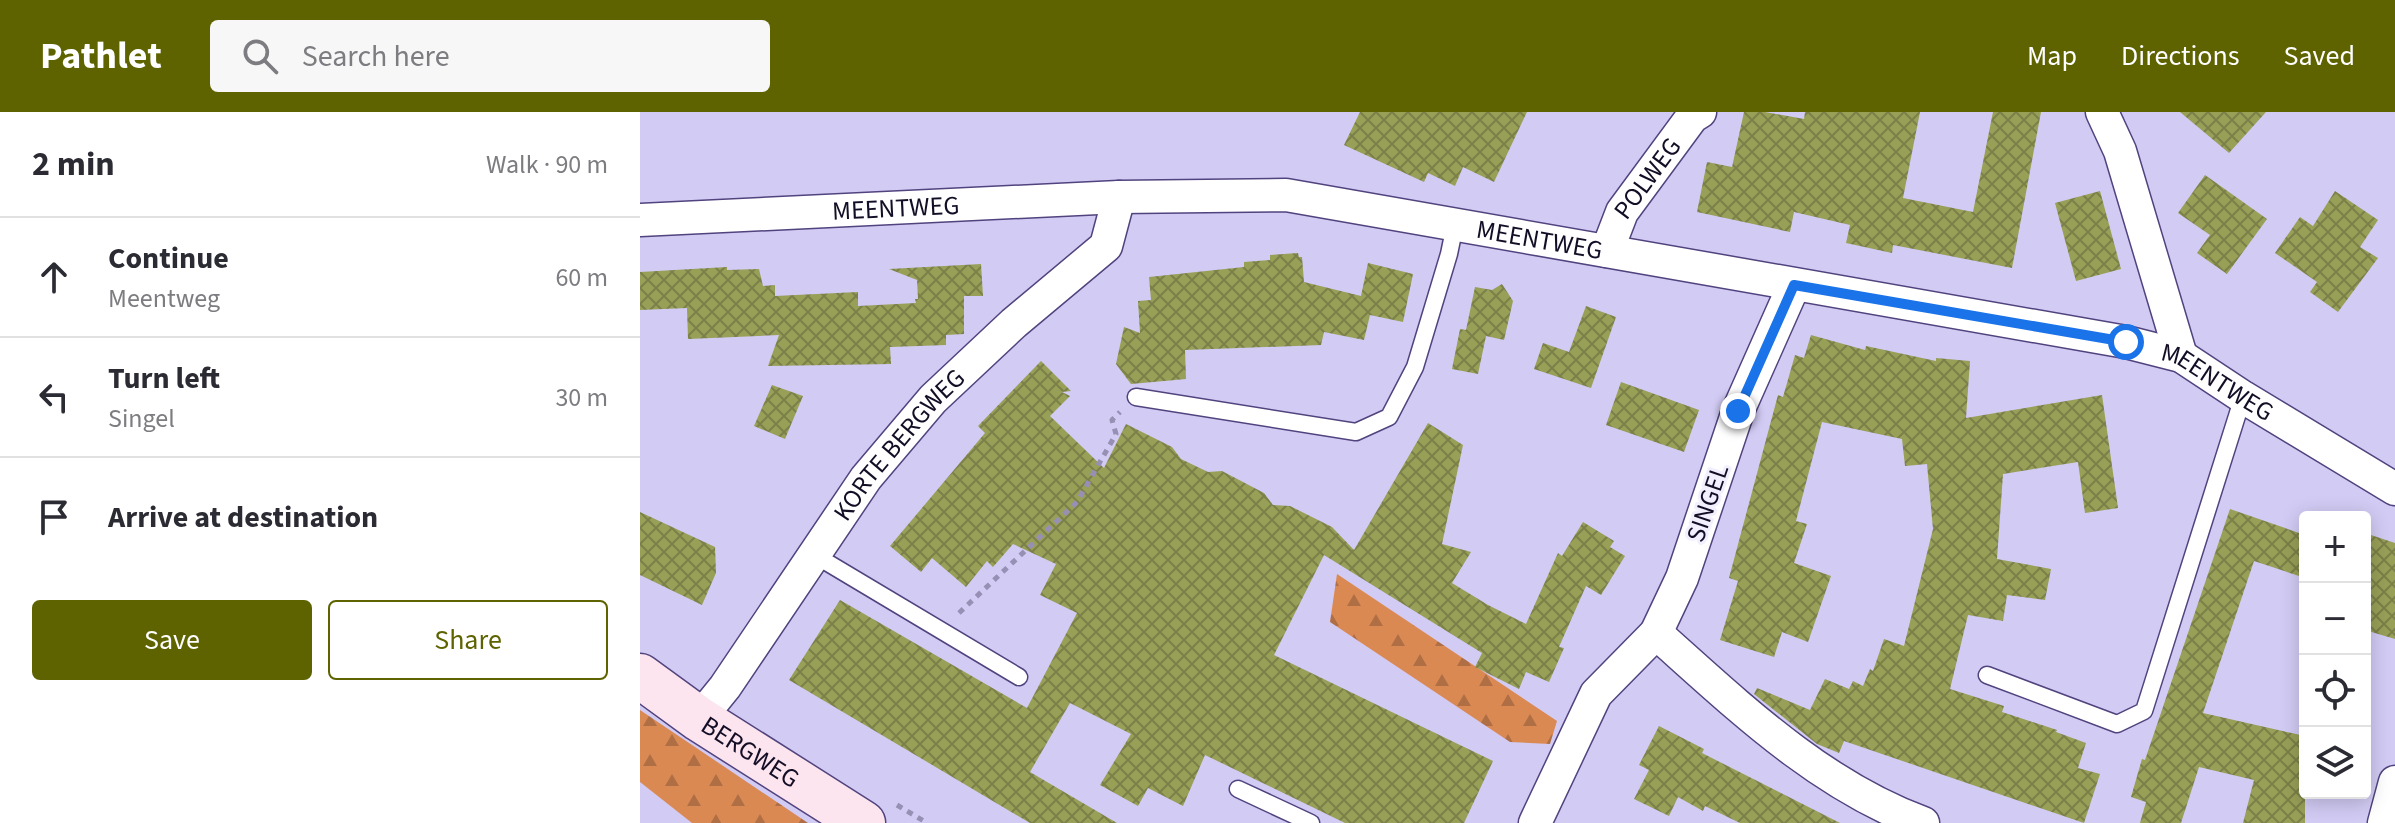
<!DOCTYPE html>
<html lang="en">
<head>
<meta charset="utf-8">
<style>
	:root { --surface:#fff; --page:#f7f7f7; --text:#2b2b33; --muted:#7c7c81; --line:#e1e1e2; --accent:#5e6300 }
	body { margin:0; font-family:"Source Sans 3",sans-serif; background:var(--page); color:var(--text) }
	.controls { position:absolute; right:24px; bottom:24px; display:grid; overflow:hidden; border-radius:8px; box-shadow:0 4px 20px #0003 }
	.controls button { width:72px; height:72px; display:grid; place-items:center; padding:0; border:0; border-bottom:2px solid var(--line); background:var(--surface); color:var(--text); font:40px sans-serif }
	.stop { position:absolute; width:24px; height:24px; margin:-18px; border:6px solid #1a73e8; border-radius:50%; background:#fff }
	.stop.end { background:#1a73e8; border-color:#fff; box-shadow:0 2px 8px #0008 }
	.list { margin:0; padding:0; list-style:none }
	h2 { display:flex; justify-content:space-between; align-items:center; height:104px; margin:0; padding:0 32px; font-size:34px }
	h2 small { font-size:26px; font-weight:400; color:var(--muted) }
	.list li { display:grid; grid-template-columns:52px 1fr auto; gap:24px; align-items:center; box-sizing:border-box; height:120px; padding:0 32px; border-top:2px solid var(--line) }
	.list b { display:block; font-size:30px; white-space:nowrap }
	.list p { margin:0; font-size:26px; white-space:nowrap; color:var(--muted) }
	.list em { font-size:26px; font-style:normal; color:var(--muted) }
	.actions { display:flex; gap:16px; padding:24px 32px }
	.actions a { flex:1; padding:18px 0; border:2px solid var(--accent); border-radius:8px; text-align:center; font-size:28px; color:var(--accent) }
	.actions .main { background:var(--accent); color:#fff }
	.icon { flex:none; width:44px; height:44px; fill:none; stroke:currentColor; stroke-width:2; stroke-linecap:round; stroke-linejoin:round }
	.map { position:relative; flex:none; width:1755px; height:711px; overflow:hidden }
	header { display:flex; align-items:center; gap:48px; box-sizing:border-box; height:112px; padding:0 40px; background:var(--accent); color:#fff }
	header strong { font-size:38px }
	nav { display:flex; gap:44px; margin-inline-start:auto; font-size:28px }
	.search { width:560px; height:72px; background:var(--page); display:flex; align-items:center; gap:20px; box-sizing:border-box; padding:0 28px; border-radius:8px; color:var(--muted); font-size:30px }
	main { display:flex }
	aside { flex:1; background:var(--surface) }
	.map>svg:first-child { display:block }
	.forest { fill:url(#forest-firs) }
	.building { fill:url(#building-cross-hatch) }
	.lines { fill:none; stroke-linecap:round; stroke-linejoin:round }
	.lane-casing { stroke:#51437e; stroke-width:19 }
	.street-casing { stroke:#51437e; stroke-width:35 }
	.secondary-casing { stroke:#51437e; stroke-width:47 }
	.path { stroke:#9790b4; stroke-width:5; stroke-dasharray:6 6; stroke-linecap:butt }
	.lane { stroke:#fff; stroke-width:16 }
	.street { stroke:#fff; stroke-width:32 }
	.secondary { stroke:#fce5ee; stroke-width:44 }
	.route { stroke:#1a73e8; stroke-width:10 }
	.labels { text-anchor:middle; stroke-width:6; stroke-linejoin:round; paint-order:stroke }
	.street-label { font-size:26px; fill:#130d25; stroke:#f2f0fe }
</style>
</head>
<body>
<header>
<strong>Pathlet</strong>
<div class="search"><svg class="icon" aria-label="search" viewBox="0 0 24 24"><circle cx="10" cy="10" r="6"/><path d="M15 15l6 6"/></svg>Search here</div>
<nav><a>Map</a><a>Directions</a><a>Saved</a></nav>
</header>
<main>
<aside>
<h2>2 min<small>Walk · 90 m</small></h2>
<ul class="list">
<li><svg class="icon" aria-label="ahead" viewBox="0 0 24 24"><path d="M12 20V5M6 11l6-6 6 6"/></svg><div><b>Continue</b><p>Meentweg</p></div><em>60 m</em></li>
<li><svg class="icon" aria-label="left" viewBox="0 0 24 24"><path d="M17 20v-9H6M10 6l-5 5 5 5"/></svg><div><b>Turn left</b><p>Singel</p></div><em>30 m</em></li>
<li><svg class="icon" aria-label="arrive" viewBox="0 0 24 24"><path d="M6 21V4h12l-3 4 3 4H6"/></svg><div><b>Arrive at destination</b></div></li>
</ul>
<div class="actions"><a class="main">Save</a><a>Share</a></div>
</aside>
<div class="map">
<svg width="1755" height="711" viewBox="0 0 1755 711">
	<defs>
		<pattern id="forest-firs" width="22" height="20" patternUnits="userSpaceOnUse" patternTransform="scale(2)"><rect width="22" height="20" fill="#da8953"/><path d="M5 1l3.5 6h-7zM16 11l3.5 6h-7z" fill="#b06e45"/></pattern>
		<pattern id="building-cross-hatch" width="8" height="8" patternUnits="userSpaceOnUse" patternTransform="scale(2)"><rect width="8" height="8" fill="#989f57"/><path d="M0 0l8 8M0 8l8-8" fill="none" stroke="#7b8048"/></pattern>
	</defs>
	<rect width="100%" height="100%" fill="#d2cbf4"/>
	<g class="forest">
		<path d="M697,462l220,147 -7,23 -40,-2 -180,-120z"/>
		<path d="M0,598l168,113h-116l-52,-41z"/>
	</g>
	<g class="building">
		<path d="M720,0h167l-33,70 -31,-15 -8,19 -27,-13 -4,9 -80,-37z"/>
		<path d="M1104,0h21l39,7 1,-7h115l-17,86 70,14 20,-100h48l-29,156 -119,-23 -1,8 -46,-10 4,-18 -56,-13 -4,20 -93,-20 10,-50 25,5z"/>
		<path d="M1540,0h86l-37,41z"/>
		<path d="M1565,63l62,44 -40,55 -30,-21 13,-18 -32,-22z"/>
		<path d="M1460,79l21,78 -45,12 -21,-78z"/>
		<path d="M1695,79l43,29 -18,27 18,11 -40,54 -28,-20 7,-10 -42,-29 25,-36 13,9z"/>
		<path d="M658,141l1,4h3l2,25 57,14 7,-33 45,11 -10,48 -33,-7 -6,25 -40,-8 -3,13 -136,5 1,29 -55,5 -15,-20 8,-37 16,6 -2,-32 13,-1 -2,-23 95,-10v-5l26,-2v-5z"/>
		<path d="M341,152l2,32h-19v38l-18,1v10l-56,2 1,17 -123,2 11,-31 -91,4 -1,-31 -47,2v-38l87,-5v3l32,-1 4,17 12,-1v11l83,-4v14l58,-3 -1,-4h3l-1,-19 -28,-11z"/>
		<path d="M862,172l11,17 -9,39 -18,-4 -8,38 -26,-5 8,-40 6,1 9,-43 17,3z"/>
		<path d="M946,194l30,11 -25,71 -57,-19 9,-26 26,9z"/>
		<path d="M1171,223l54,15 1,-4 70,15v-3l34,3 -4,57 136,-23 16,113 -33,5 -7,-51 -75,12 -6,85 54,10 -6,31 -38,-5 -4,26 -35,-6 -18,74 54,17 -2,6 55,18 -1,2 30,11 -8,25 22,6 -16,49 -240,-82 -5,12 -22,-9 -63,-50 3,-6 53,22 15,-31 24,10 4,-8 10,5 7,-17 3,2 11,-32 20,7 29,-117 -6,-65 -22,2 -3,-27 -80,-17 -26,99 11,3 -13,39 37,13 -23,66 -26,-10 -8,25 -54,-17 18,-59 -9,-3 49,-183 5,2 12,-42 9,3z"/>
		<path d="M401,249l30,30 -9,1 8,4 -20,20 54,52 22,-44 46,23 9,12 27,13 14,-1 42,22 9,12 17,1 42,21 22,23 74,-127 35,22 -21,99 29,8 -19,31 36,22 38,19 32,-71 4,3 21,-34 31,19 -4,6 15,9 -24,39 -15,-9 -27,61 5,1 -15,34 -23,-10 -7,17 -44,-22 7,-14 -158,-98 -50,100 219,106 -29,62h-119l-140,-68 -22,51 -35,-18 -10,18 -38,-21 31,-51 -61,-31 -40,69 87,51h-87l-241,-143 51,-80 187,108 50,-95 -37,-18 16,-31 -43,-20 -20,23 -6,-6 -21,26 -34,-29 -11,14 -31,-26 95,-113 -7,-7z"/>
		<path d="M981,270l78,28 -15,42 -78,-27z"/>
		<path d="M132,273l31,11 -18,43 -31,-13z"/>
		<path d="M1590,397l75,26v43l-51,-17 -51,152 102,23v87h-62l11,-43 -55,-13 -18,56h-41l6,-21 -15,-5 11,-38 3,1z"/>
		<path d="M0,400l75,35 1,26 -14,32 -62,-30z"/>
		<path d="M1725,421l30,10v96l-30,-9z"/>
		<path d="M1019,614l45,23 -2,4 138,70h-100l-35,-17 -2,5 -25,-14 -9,19 -35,-17 15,-29 -10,-5z"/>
	</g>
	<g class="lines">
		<defs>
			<g id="lane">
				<path d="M496,285l220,35 33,-15 26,-50 34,-113 6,-29"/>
				<path d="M173,442l206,123"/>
				<path d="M1347,563l130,49 27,-13 99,-314"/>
				<path d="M598,677l73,34"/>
			</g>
			<g id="street">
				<path d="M1462,0l18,39 61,205"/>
				<path id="s1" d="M0,108l479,-23 167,-2 840,147 55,14 62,41 152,92"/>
				<path id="s2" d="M967,139l15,-39 70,-95 8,-5"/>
				<path d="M1154,173l-56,126 -56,167 -26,55c81,72 163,152 267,190"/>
				<path id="s3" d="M59,607l26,-32 141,-209 67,-79 81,-76 92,-77 13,-49"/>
				<path d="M895,711l61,-129 60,-61"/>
				<path d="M1744,711l11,-41"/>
			</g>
			<g id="secondary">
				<path id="s4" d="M0,564l59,43 164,104"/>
			</g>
		</defs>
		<use href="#lane" class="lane-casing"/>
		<use href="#street" class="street-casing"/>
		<use href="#secondary" class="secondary-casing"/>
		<g class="path">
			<path d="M319,501l118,-111 39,-68 -4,-14 8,-8"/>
			<path d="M257,693l30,18"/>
		</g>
		<use href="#lane" class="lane"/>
		<use href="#street" class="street"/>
		<use href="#secondary" class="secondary"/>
	</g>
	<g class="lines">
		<path class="route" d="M1098,299l56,-126 332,57"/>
	</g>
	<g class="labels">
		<g class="street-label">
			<text dy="9" stroke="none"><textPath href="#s2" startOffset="84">POLWEG</textPath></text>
			<text dy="9" stroke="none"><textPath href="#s1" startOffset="256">MEENTWEG</textPath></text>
			<text dy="9" stroke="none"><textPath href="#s1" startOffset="904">MEENTWEG</textPath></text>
			<text dy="9" stroke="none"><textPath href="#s1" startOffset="1600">MEENTWEG</textPath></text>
			<text dy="9" stroke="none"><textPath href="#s3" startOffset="340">KORTE BERGWEG</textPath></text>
			<text transform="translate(1067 391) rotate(-71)" y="9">SINGEL</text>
			<text dy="9" stroke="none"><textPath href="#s4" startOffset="134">BERGWEG</textPath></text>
		</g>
	</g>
</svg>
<div class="controls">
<button>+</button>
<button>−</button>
<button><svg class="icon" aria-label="locate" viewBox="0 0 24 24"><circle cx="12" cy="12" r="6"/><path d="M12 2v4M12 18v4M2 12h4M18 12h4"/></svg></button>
<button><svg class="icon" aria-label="layers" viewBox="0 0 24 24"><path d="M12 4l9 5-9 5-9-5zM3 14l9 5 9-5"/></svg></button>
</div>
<div class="stop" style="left:1486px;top:230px"></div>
<div class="stop end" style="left:1098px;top:299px"></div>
</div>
</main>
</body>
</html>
